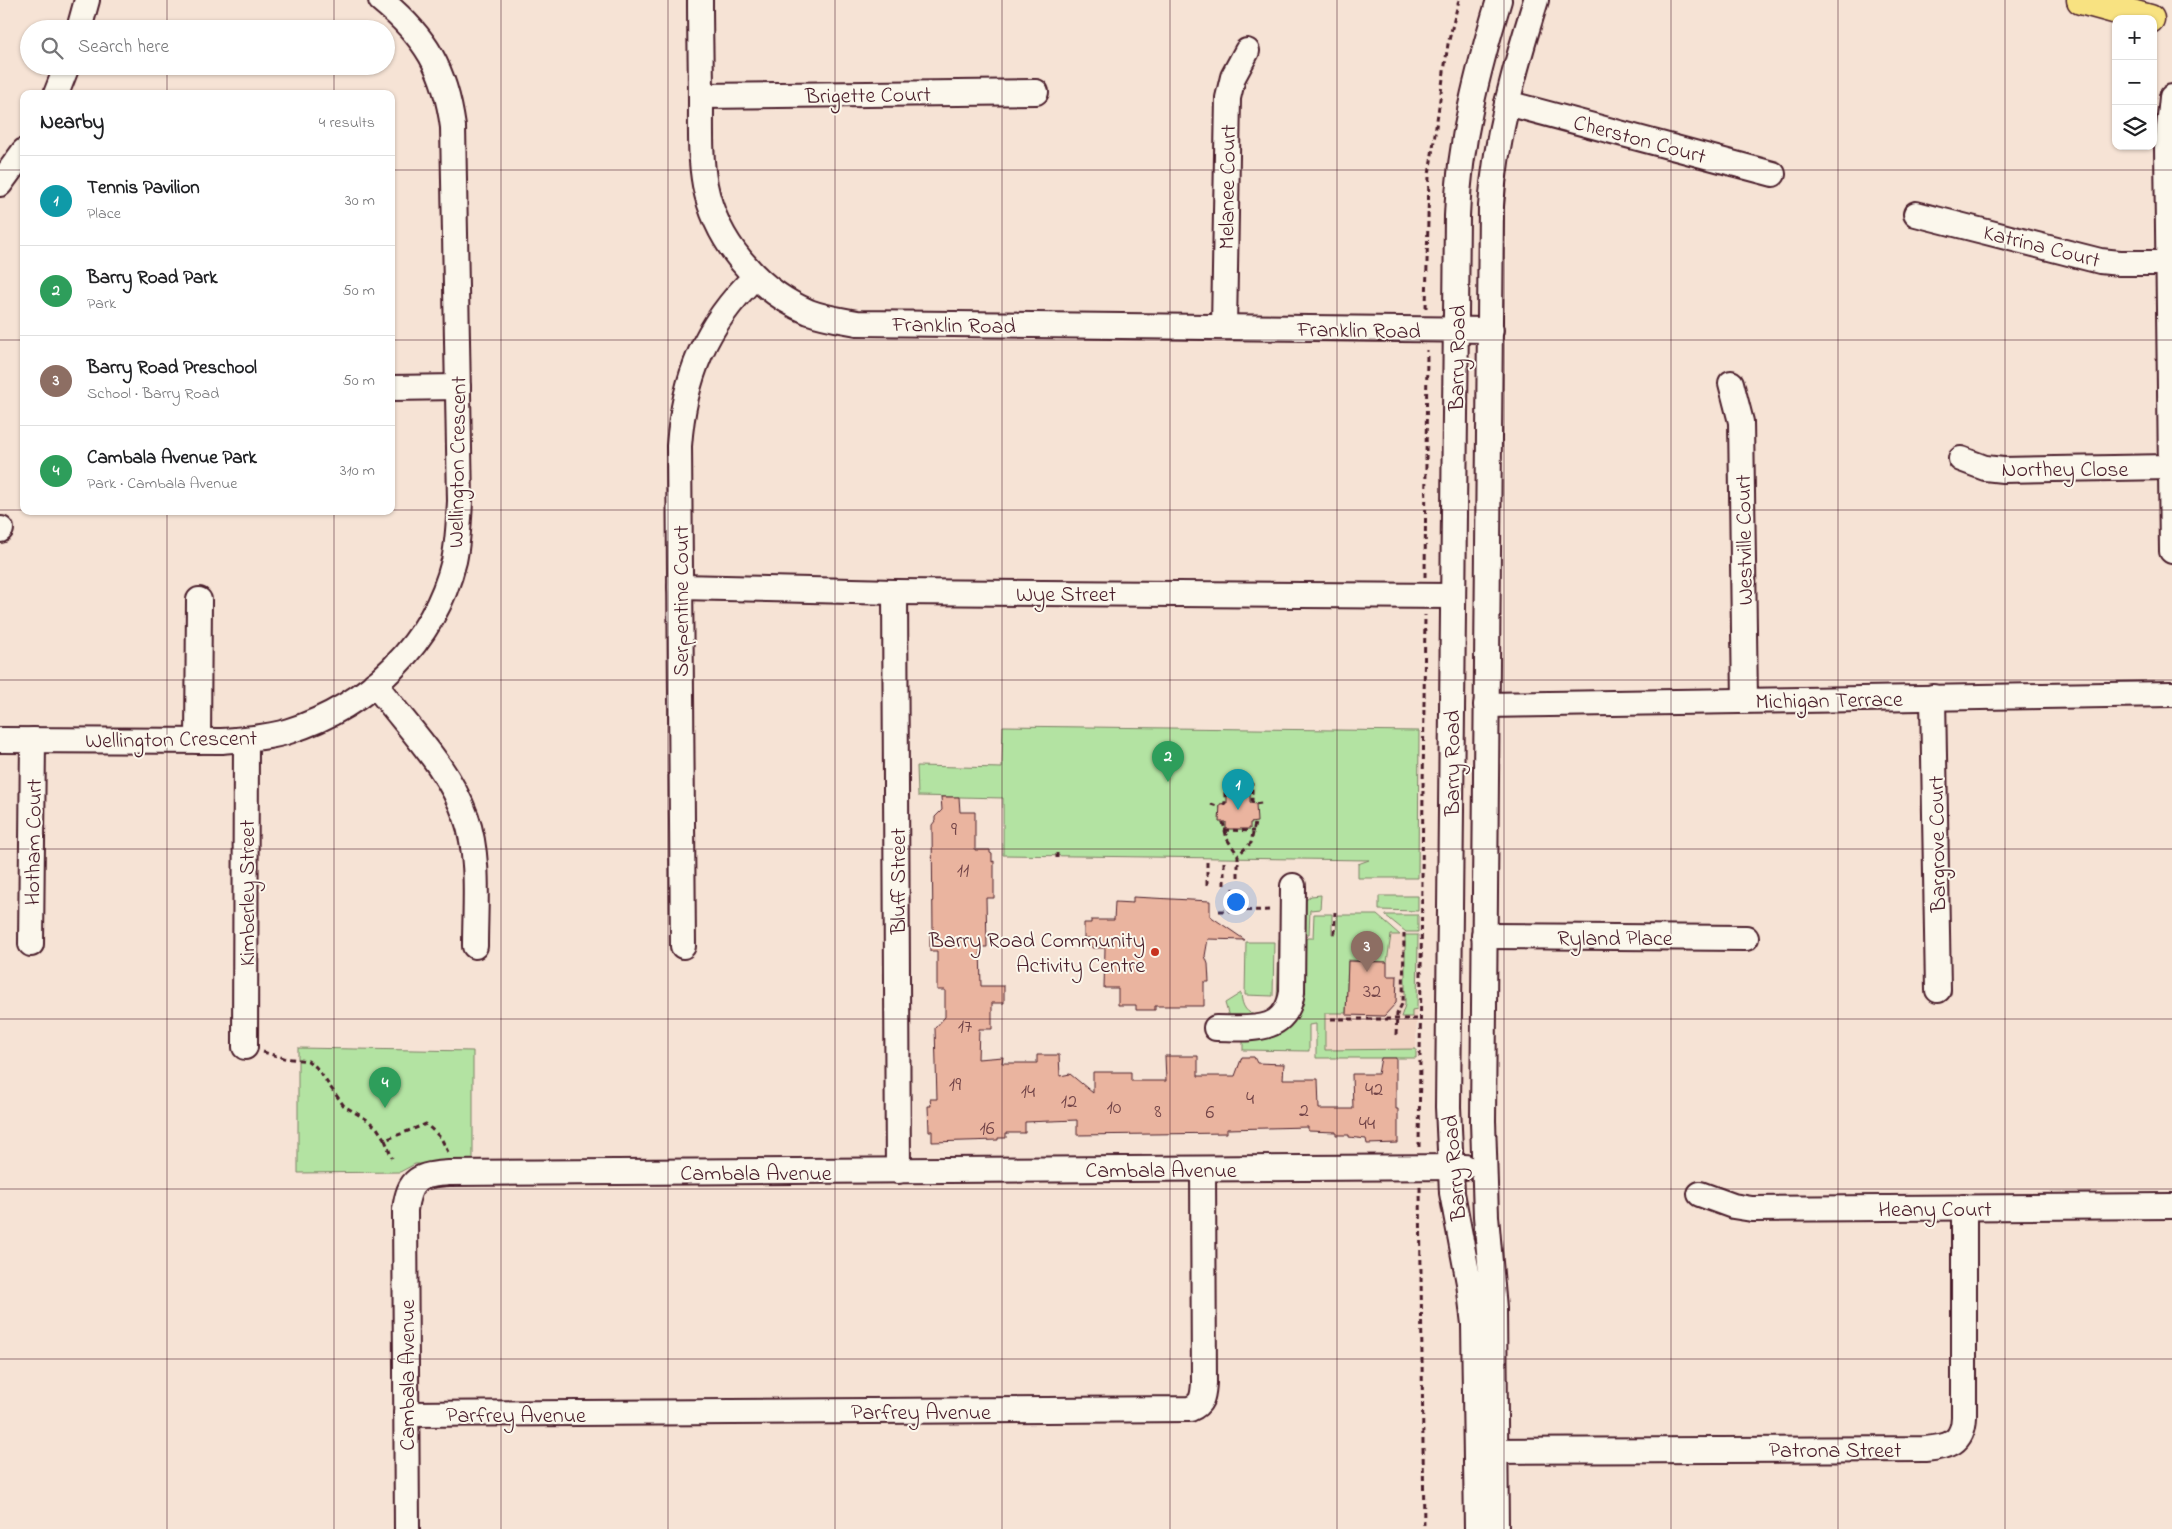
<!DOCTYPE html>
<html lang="en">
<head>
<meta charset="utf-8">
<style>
	:root { --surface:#fff; --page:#f6f6f6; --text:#202124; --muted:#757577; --line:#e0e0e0; --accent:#c8321e }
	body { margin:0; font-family:"Indie Flower",sans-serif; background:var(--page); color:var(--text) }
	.controls { position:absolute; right:15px; top:15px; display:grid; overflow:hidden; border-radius:10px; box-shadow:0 1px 4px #0004 }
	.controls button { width:45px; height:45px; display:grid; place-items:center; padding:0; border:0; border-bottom:1px solid var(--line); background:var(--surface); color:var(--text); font:25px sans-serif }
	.you { position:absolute; left:1235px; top:901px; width:18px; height:18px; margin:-12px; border:4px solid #fff; border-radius:50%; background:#1a73e8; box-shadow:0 0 0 8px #1a73e833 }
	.badge { display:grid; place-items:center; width:32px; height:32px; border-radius:50%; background:var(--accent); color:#fff; font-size:16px; font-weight:700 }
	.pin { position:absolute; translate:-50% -41px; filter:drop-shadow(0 1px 2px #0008) }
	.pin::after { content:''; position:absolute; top:26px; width:18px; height:15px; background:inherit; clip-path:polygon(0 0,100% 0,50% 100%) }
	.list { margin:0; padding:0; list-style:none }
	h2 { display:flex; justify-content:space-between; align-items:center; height:65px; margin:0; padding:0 20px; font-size:21px }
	h2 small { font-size:16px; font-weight:400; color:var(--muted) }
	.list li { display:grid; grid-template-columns:32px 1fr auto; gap:15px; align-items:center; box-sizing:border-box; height:90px; padding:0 20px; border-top:1px solid var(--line) }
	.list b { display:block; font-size:19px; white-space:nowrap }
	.list p { margin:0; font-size:16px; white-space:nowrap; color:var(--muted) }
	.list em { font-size:16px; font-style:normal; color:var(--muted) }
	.icon { flex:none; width:28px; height:28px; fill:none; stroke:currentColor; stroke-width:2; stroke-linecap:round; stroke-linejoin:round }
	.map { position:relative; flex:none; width:2172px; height:1529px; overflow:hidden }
	.search { position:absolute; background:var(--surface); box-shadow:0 1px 4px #0004; left:20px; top:20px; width:375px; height:55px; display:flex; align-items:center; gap:12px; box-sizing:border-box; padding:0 18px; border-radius:28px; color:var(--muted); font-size:19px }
	.panel { position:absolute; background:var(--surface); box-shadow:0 1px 4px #0004; left:20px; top:90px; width:375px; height:425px; border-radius:10px }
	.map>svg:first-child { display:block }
	.built { fill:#f2d5c5 }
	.green { fill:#b3e3a2; stroke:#7e8166 }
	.building { fill:#eab49f; stroke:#4a1f2b }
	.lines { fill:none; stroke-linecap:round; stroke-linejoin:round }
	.minor-casing { stroke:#4a1f2b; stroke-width:28 }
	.major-casing { stroke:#4a1f2b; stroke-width:31 }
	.path { stroke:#4a1f2b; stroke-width:3; stroke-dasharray:5 4; stroke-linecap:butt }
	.minor { stroke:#fbf7ec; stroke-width:24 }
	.major { stroke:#f8e281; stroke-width:28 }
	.grid { fill:none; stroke:#4a1f2b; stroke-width:1; stroke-opacity:0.55 }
	.poi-dot { fill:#c8321e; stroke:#fbf7ec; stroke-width:2 }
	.labels { text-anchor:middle; stroke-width:4; stroke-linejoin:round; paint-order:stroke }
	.number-label { font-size:20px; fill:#724448 }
	.street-label { font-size:22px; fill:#4a1f2b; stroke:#fbf7ec }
	.poi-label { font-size:22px; fill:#4a1f2b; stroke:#fbf7ec; text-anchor:end }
</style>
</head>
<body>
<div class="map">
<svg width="2172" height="1529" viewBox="0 0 2172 1529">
	<rect width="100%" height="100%" fill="#f6e3d5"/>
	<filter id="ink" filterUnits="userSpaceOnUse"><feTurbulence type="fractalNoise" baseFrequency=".02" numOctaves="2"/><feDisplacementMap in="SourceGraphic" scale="10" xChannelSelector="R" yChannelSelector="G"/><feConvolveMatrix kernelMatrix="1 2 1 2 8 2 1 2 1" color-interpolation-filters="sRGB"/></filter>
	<g filter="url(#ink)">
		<path class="built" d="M1317,934l101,1 -2,123h-100z"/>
		<g class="green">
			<path d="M1003,726l416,5 -1,147h-60v-14l11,-4 -366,-5v-57l-85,-2 -1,-30 85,2z"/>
			<path d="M1321,895l-1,14 -10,1 -1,24h-9l1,-30 10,-8z"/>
			<path d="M1379,896h39v15l-39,-1z"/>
			<path d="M1314,914h18v20h4l1,-19h40l23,20h-9l-4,27 -39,-2 -2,53h-21v37l91,-1v9h-100v-34l-7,1v26l-66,-1v-15l28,-1 31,-96h11z"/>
			<path d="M1385,915h33v17h-12z"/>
			<path d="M1405,935h13l-1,74 -5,1v7h-11l4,-12z"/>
			<path d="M1279,939h7l-1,59 -12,18 -44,1 -4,-14 16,-10c1,14 5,21 19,23l13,-6 4,-7z"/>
			<path d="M1246,942h28l-1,54 -28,-1z"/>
			<path d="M298,1048l175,3v113h-58l-15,8 -102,1z"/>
		</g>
		<g class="building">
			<path d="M1227,785l23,1v17l6,1 1,18 -7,1v6h-24v-7h-7l1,-18 7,-1z"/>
			<path d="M941,797h18l1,15h15v38h15v3l2,1v8l2,-1v37h-8l1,49h-7l1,39h23v17h-12v26h-13l-1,30 25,-2 -1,6h35v-8h22l1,21 10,-2 23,19v-21h38v9h35l-1,-25h33v20h37l7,-19h12l3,6 27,1 -1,15h35l1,30h34l-1,-35h26l3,-16h15v51h2v34l-31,1 -1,-5 -17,-2v-2h-13v-3l-28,-1v-4l-81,2v4l-150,2v-15l-52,2v11h-19v5h-8v2l-66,2v-11h-3l-1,-25h3l-1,-7h7l-2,-71 10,-11v-27h-8v-39h-7v-18h3l-1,-108 3,-4v-4l7,-7z"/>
			<path d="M1133,897l77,4v15l35,24 -37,-1 -3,17 3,8 1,18h-5v24h-49v4h-19v-5h-18v-17h-14l1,-40h-13l-1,-10h-7v-15h7v-3h23l1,-18 18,1z"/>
			<path d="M1348,961l39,1v14h10l-1,27 -12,13 -38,-1z"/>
		</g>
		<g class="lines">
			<defs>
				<g id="minor">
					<path d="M700,0c0,34 1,68 1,102 0,28 -1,56 4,83 11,56 52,105 104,127 16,6 32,8 48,11l634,7"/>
					<path d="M79,29l8,-29"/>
					<path d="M56,94l11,-28"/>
					<path d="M701,96l335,-4"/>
					<path d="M2172,97l-5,51 5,403"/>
					<path d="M1507,103l266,71"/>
					<path d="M0,184l24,-33"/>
					<path d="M1916,214l184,47 20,2h49"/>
					<path d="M1224,327l4,-229 5,-21 14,-26"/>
					<path d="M1731,383l10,39 4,278"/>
					<path d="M391,388l67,-1"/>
					<path d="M1961,459l24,9 18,2 167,-3"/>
					<path d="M0,530l1,-1"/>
					<path d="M680,587l215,5 558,4"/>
					<path d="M895,592l3,579"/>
					<path d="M375,684c32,43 73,82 91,133 14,40 9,88 9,129"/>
					<path d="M1933,697l5,293"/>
					<path d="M1486,705l686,-11"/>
					<path d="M0,740l222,1c22,-2 46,-3 67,-10 79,-25 145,-88 165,-170 4,-19 5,-40 6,-60l-7,-374c-8,-58 -27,-90 -72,-127"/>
					<path d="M198,741l1,-141"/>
					<path d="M1484,936l262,2"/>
					<path d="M31,944l2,-204"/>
					<path d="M683,946l-4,-500c5,-69 26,-121 76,-169"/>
					<path d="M1216,1028c33,0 70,7 76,-36l1,-106"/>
					<path d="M245,1047l1,-308"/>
					<path d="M1700,1194l33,12 19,3 420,-3"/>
					<path d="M406,1414l784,-5c13,-5 13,-14 14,-26l-1,-214"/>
					<path d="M1481,1451l444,-2c24,-2 38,-6 39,-32v-210"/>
					<path d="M407,1529l-2,-319c4,-32 14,-35 44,-37l1016,-6"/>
					<path d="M1477,1529l-3,-205 -5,-41 -17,-90 -4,-86 9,-891c2,-74 21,-146 42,-216"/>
					<path d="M1496,1529l-2,-220 -8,-93 -3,-95 8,-915c5,-71 24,-139 45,-206"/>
				</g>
				<path id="major" d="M2081,0l69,19"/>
			</defs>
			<use href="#minor" class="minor-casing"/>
			<use href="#major" class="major-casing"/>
			<g class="path">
				<path d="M1426,308l3,-133 19,-131 11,-44"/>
				<path d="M1425,577l2,-227"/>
				<path d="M1223,803l2,1v-20h27v17l2,3 8,-1"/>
				<path d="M1211,804l9,3"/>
				<path d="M1223,822l4,17 11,16"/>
				<path d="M1224,830l30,1"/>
				<path d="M1057,858v-7"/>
				<path d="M1238,877v-22l13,-12 4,-20"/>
				<path d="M1207,885v-25"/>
				<path d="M1224,885v-25"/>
				<path d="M1219,911l53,-1"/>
				<path d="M1233,911l1,-26"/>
				<path d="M1334,934l1,-22"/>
				<path d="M1331,1019h88"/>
				<path d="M1396,1035l1,-21 6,-12 1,-69"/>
				<path d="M263,1052l21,6 24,3 8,6 28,39 22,13 11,9 8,12 41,-16 15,14 7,14"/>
				<path d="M385,1140l7,18"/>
				<path d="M1419,1147l6,-532"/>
				<path d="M1420,1187l4,342"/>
			</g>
			<use href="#minor" class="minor"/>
			<use href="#major" class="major"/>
		</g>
	</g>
	<path class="grid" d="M167,0v29M334,0v29M501,0v1529M668,0v1529M835,0v1529M1002,0v1529M1170,0v1529M1337,0v1529M1504,0v1529M1671,0v1529M1838,0v1529M2005,0v1529M167,66v28M334,66v28M0,170h24M391,170h1781M0,340h24M391,340h1781M0,510h24M391,510h1781M167,511v1018M334,511v1018M0,680h2172M0,849h2172M0,1019h2172M0,1189h2172M0,1359h2172"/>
	<circle class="poi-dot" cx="1155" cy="952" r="5"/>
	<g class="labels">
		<g class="number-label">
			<text x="954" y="835">9</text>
			<text x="963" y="876">11</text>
			<text x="1372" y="997">32</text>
			<text x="965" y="1032">17</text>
			<text x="955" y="1090">19</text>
			<text x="1374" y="1095">42</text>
			<text x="1028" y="1097">14</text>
			<text x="1250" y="1104">4</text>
			<text x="1069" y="1107">12</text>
			<text x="1114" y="1113">10</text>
			<text x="1304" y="1116">2</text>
			<text x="1158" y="1117">8</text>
			<text x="1210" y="1118">6</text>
			<text x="1367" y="1129">44</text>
			<text x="987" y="1134">16</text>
		</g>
		<g class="street-label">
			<text transform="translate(868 94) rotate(-1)" y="8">Brigette Court</text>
			<text transform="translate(1640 138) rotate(15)" y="8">Cherston Court</text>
			<text transform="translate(1226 187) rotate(-89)" y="8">Melanee Court</text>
			<text transform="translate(2042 245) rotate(14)" y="8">Katrina Court</text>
			<text transform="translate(954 324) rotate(1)" y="8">Franklin Road</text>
			<text transform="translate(1359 329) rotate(1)" y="8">Franklin Road</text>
			<text transform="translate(1456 358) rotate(-89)" y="8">Barry Road</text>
			<text transform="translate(456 462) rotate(-89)" y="8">Wellington Crescent</text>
			<text x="2065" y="476">Northey Close</text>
			<text transform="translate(1743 540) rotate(-91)" y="8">Westville Court</text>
			<text x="1066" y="601">Wye Street</text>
			<text transform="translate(680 601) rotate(-90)" y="8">Serpentine Court</text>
			<text transform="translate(1829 699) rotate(-1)" y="8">Michigan Terrace</text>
			<text transform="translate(171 738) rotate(-1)" y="8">Wellington Crescent</text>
			<text transform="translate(1451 763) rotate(-90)" y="8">Barry Road</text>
			<text transform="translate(32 842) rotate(-89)" y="8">Hotham Court</text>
			<text transform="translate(1936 844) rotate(-91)" y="8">Bargrove Court</text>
			<text transform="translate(897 881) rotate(-90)" y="8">Bluff Street</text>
			<text transform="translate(246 893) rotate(-90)" y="8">Kimberley Street</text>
			<text x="1615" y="945">Ryland Place</text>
			<text transform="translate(1453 1168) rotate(-95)" y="8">Barry Road</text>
			<text x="1161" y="1177">Cambala Avenue</text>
			<text x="756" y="1180">Cambala Avenue</text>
			<text x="1935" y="1216">Heany Court</text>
			<text transform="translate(406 1375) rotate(-90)" y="8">Cambala Avenue</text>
			<text x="921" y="1419">Parfrey Avenue</text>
			<text x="516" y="1422">Parfrey Avenue</text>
			<text x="1835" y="1457">Patrona Street</text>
		</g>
		<g class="poi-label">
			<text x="1145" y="947">Barry Road Community<tspan x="1145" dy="25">Activity Centre</tspan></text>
		</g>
	</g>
</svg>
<div class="controls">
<button>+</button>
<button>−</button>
<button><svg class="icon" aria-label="layers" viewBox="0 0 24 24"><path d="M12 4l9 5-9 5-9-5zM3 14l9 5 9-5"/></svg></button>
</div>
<div class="you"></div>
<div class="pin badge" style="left:1238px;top:810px;background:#0f9aa8">1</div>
<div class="pin badge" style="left:1168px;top:782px;background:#2e9e5b">2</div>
<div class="pin badge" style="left:1367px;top:972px;background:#8d6e63">3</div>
<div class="pin badge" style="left:385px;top:1108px;background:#2e9e5b">4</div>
<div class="search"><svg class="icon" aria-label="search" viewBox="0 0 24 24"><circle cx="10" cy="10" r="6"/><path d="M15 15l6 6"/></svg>Search here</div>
<section class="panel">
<h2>Nearby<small>4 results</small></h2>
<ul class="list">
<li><span class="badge" style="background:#0f9aa8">1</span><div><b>Tennis Pavilion</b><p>Place</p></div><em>30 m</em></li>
<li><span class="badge" style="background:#2e9e5b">2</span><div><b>Barry Road Park</b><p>Park</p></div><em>50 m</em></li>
<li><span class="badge" style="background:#8d6e63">3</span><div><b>Barry Road Preschool</b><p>School · Barry Road</p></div><em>50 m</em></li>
<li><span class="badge" style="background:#2e9e5b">4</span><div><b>Cambala Avenue Park</b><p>Park · Cambala Avenue</p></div><em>310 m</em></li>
</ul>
</section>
</div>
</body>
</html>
